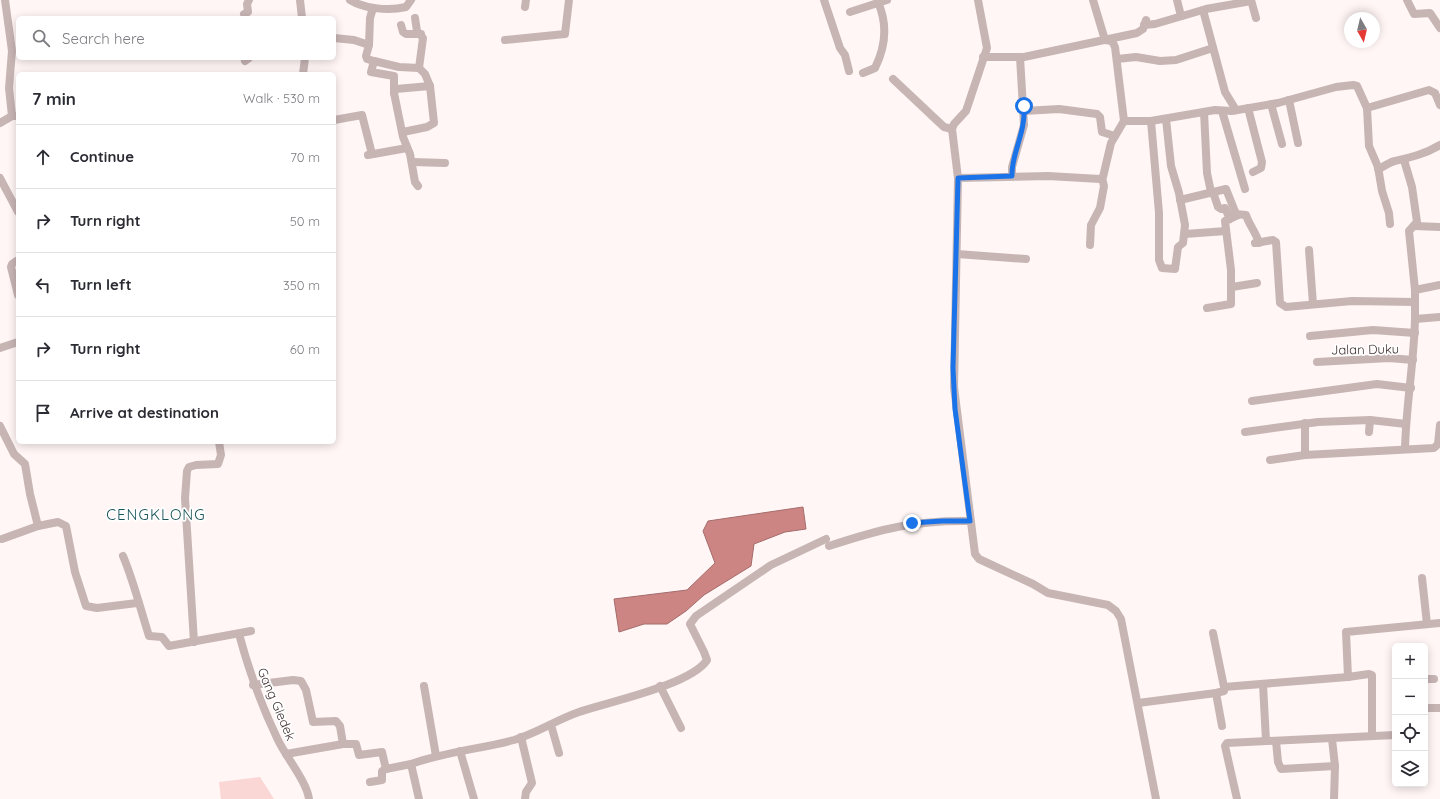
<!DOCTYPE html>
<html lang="en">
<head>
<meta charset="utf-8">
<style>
	:root { --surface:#fff; --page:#f7f7f7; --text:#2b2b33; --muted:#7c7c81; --line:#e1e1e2 }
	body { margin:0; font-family:Quicksand,sans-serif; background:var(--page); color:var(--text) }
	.controls { position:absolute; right:12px; bottom:12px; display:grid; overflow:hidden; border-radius:6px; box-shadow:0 2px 10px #0003 }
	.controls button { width:36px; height:36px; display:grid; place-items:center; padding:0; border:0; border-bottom:1px solid var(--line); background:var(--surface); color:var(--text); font:20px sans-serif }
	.compass { position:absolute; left:1344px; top:12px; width:36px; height:36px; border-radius:50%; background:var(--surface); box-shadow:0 2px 10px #0003; rotate:172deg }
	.stop { position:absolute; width:12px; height:12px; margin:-9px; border:3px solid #1a73e8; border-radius:50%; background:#fff }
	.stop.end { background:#1a73e8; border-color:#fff; box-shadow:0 1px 4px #0008 }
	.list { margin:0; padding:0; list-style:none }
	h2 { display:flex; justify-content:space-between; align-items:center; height:52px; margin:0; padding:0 16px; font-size:17px }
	h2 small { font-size:13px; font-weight:400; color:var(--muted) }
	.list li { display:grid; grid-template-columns:26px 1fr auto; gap:12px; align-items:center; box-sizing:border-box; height:64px; padding:0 16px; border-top:1px solid var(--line) }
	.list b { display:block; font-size:15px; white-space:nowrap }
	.list em { font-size:13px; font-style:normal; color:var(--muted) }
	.icon { flex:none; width:22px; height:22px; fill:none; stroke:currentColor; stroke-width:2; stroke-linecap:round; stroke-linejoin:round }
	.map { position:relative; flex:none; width:1440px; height:799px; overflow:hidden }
	.search { position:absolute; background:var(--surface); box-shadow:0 2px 10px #0003; left:16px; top:16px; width:320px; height:44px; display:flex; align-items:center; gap:10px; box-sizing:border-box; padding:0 14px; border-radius:6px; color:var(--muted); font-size:15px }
	.panel { position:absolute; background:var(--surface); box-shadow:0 2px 10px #0003; left:16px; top:72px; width:320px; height:372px; border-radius:6px }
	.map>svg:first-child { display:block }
	.green { fill:#fad6d4 }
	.water { fill:#cd8584; stroke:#a36c6b }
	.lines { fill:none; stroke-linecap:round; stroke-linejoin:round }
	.minor { stroke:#c7b5b4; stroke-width:8 }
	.route { stroke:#1a73e8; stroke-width:5 }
	.labels { text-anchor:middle; stroke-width:3.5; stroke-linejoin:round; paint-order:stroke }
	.street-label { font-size:13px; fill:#413131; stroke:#fff }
	.quarter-label { font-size:15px; letter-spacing:1px; fill:#1b565a; stroke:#fff }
</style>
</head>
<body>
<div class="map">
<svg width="1440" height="799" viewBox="0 0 1440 799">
	<rect width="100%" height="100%" fill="#fff6f5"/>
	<path class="green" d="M260,777l14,22h-53l-2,-17z"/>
	<path class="water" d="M803,507l3,22 -21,3 -31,12 -3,22 -47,29 -18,16 -19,13h-23l-25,8 -5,-33 73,-9 28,-27 -12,-32 5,-10z"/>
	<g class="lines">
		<g class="minor">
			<path d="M5,0l7,51 -3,37 3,28"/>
			<path d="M300,0l2,18"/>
			<path d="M350,0c15,9 39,11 56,7l5,-7"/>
			<path d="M824,0l16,48 5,7 4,16"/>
			<path d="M978,0l9,48 -21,63 -12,13 -2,5 6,49 -4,209 21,167 4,5 54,25 15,9 60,12 8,6 5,8 35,180"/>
			<path d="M1093,0l12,40 7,1 3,6 9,74h27l64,-11 17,1 46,-8 58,-16 17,-2 4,1 10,22 2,38 9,21 4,24 7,22 1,11"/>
			<path d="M1177,0l4,16"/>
			<path d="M1251,0l5,18"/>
			<path d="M1407,0l7,14 16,-1 10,15"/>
			<path d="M525,7l1,-7"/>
			<path d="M373,8l-3,10 -1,27 -3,11 1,3 7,2 -3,11 23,4v17"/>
			<path d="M1203,10l22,82 11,18"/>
			<path d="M850,12l37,-12"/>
			<path d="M244,14l4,-2 -1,-8 2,-4"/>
			<path d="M415,18l2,13 6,7 -4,30"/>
			<path d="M401,25l2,7 3,2h15"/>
			<path d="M1144,25l11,-1 51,-15 45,-8"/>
			<path d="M334,38l20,2 15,5"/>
			<path d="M505,40l60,-6 4,-34"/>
			<path d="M983,57h41l113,-24 6,-4 3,-9"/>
			<path d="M1117,59l19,-2 24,4 16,-1 37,-12"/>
			<path d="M245,61l4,-3"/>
			<path d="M374,61l25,6 20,1 6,6 5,12 4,37 -7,4 -24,5"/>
			<path d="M863,73l12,-5c11,-22 13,-43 3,-66"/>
			<path d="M303,74l2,-16"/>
			<path d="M893,79l51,48 8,2"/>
			<path d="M1289,100l9,43"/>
			<path d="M1271,104l11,40"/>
			<path d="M1248,108l14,54 -1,6 -8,4"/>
			<path d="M1367,108l62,-18 6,3 5,12"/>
			<path d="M1024,111l35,-2 38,5 3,3 2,15 13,4"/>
			<path d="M1222,111l23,78"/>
			<path d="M1204,112l3,61 4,19"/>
			<path d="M334,120l28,-5 10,39"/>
			<path d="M1151,121l8,92v47l3,8 13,1 3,-22 5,-4 2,-18 -6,-32 -8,-27 -5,-47"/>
			<path d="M0,123l12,-7h6"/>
			<path d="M368,155l39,-7"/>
			<path d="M1404,160l8,27 5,35 -8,9 6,59"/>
			<path d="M412,162l33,1"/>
			<path d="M1378,169c6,-2 11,-7 17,-8 17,-4 30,-7 45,-16"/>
			<path d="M1012,176v-9l12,-42 -4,-68"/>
			<path d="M0,178l18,34"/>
			<path d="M958,178l90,-2 52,3 3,-2 8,-34 13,-22"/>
			<path d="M418,186l-3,-4 -5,-28 -7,-17 -9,-44 2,-4 34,-3"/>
			<path d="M1213,192l5,15 3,2 4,-1 5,11"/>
			<path d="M1180,200l46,-11 10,25 10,1c3,10 10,17 13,28"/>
			<path d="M1415,226l25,1"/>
			<path d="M1185,234l41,-3"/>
			<path d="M1255,243l18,-3 3,2 4,61 6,4 66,-6 63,1"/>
			<path d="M1090,245l1,-20 9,-17 4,-22 -2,-8"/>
			<path d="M1309,250l4,54"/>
			<path d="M957,254l69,5"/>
			<path d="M18,260l-6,4 -1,3 7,28"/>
			<path d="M1440,285l-25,5v29l25,-2"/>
			<path d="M1232,287l25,-4"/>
			<path d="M1207,308l24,-4v-34l-6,-49 13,-6"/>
			<path d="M1310,336l63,-6 42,3"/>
			<path d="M0,348l18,-6"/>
			<path d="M1317,362l72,-4 24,2"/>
			<path d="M1252,401l125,-17 34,4"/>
			<path d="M1305,423v32"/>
			<path d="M0,426l14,28 11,10 5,30 8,32 20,-4 8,4 9,46 11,34 11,2 40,-5"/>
			<path d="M1245,432l73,-10 52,-2 36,4"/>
			<path d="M1369,432l1,-12"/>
			<path d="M1405,449c1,-44 9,-86 10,-130"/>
			<path d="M1270,460l35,-5 129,-7 4,-4 2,-19"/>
			<path d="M2,539l36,-13"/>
			<path d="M829,546c52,-17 86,-26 141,-25"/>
			<path d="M123,556c11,26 17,52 26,80l13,1 7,9 82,-15"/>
			<path d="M1422,578l5,46"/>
			<path d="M1213,633l11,54"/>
			<path d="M239,634c10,37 22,71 39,106 8,17 29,42 31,59"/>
			<path d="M194,642l-9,-144 2,-27 2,-4 7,-2 22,-1 3,-9 -2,-13"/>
			<path d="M1425,679h9"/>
			<path d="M1263,684l3,57"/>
			<path d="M253,685l40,-5 8,1 5,9 7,32 23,-1 4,5 3,18h13l3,11 23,-3 4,17 25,-5 8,35"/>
			<path d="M424,686l12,70"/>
			<path d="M660,686l21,42"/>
			<path d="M1216,693l6,33"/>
			<path d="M1138,703l78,-10 8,-2v-4l124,-10"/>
			<path d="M1425,708h15"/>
			<path d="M551,725l8,28"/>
			<path d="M1372,736v-61l-3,-1 -21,3 -2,-45 94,-9"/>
			<path d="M521,737l11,46 -6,9 -1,7"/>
			<path d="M1332,739l3,27 -1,33"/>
			<path d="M1276,741l2,21 3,7 54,-3"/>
			<path d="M460,751l14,48"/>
			<path d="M286,754l57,-10"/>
			<path d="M411,764c33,-12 69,-15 103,-24 23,-7 42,-20 65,-28 29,-10 112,-27 128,-52l-3,-8 -14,-28 6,-8 75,-51 55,-26"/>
			<path d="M370,782l12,-2v-9l4,-2"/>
			<path d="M1237,799l-12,-53 2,-3 168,-8"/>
		</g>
	</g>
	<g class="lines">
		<path class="route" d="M912,523l30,-2h28l-15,-112 -2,-41 5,-190 54,-2c-1,-22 14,-43 12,-70"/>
	</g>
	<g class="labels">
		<g class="street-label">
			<text transform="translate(1365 349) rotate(-1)" y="5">Jalan Duku</text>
			<text transform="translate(277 704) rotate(67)" y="5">Gang Gledek</text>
		</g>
		<g class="quarter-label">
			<text x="156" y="520">CENGKLONG</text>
		</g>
	</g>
</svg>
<div class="controls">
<button>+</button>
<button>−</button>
<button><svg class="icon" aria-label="locate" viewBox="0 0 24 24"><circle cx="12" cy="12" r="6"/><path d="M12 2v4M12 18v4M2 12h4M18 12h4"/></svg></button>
<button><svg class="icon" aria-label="layers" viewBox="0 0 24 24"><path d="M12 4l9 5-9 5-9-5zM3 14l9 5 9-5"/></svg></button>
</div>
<svg class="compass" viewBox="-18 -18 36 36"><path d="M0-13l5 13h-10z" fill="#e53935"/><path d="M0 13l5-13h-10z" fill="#7c7c81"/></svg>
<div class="stop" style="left:1024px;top:106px"></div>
<div class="stop end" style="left:912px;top:523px"></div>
<div class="search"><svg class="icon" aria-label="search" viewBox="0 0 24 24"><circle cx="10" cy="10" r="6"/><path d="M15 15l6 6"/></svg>Search here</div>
<section class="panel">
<h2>7 min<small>Walk · 530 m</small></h2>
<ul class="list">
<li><svg class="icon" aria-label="ahead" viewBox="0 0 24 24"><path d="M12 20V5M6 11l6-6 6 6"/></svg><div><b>Continue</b></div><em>70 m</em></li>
<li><svg class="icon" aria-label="right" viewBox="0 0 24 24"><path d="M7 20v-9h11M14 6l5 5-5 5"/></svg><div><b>Turn right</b></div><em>50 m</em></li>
<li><svg class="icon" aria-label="left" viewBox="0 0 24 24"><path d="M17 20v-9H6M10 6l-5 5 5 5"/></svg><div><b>Turn left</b></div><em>350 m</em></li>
<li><svg class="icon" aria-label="right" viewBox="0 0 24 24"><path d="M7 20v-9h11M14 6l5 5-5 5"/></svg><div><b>Turn right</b></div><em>60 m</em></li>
<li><svg class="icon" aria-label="arrive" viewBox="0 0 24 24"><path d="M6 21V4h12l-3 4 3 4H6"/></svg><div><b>Arrive at destination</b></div></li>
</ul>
</section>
</div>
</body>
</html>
